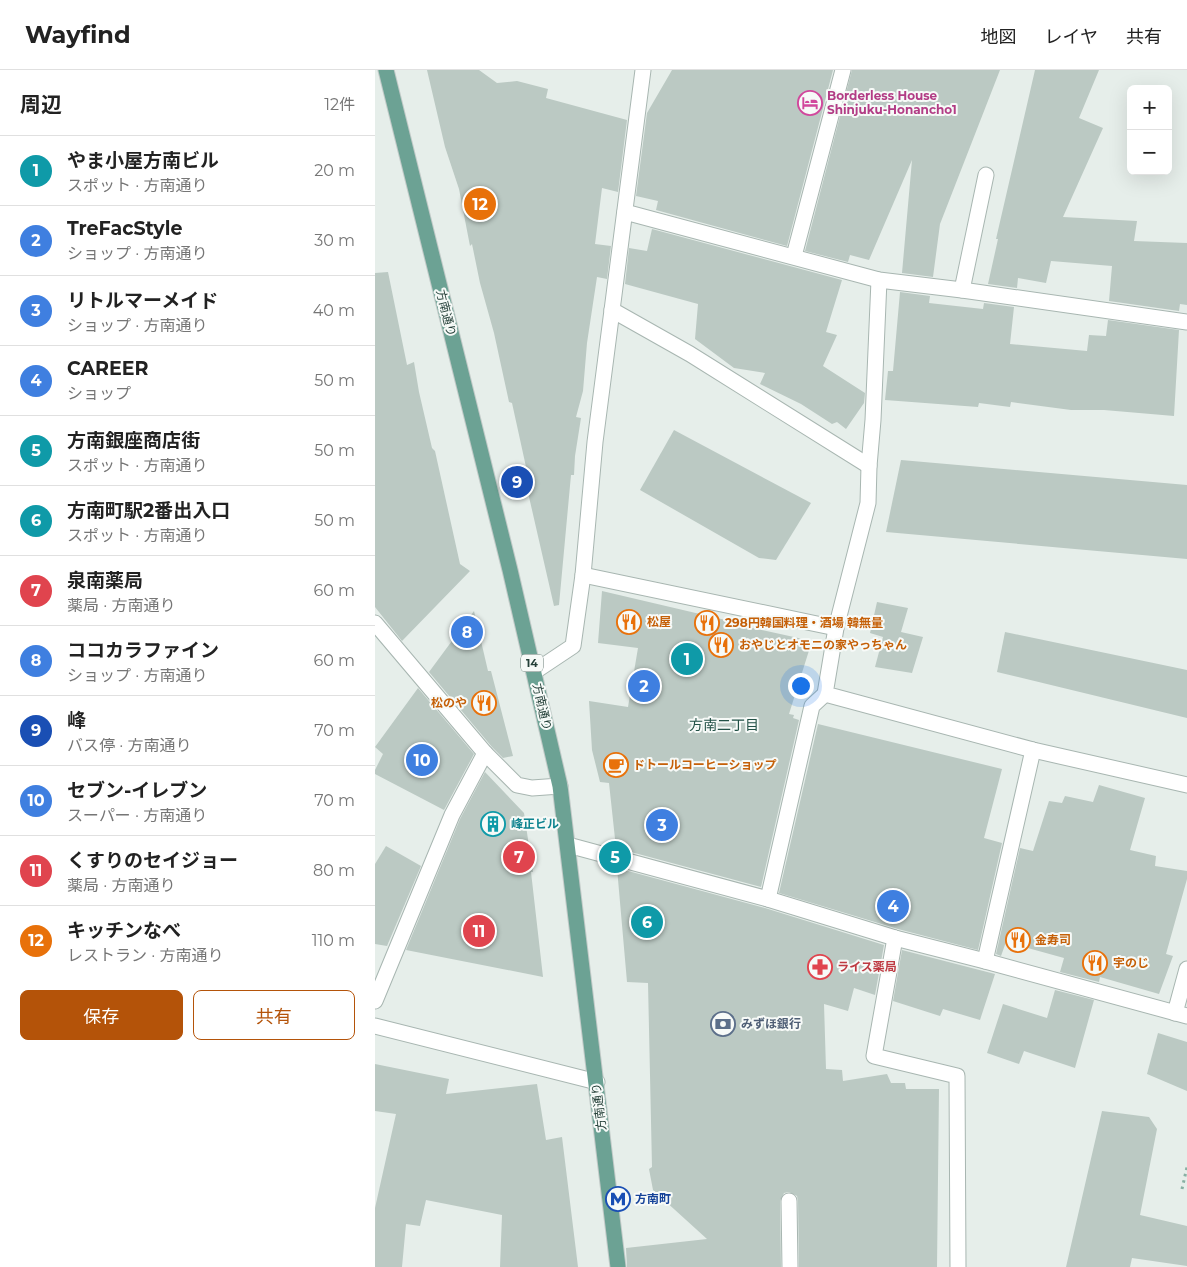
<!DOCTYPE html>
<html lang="ja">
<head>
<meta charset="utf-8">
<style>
	:root { --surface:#fff; --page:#f6f6f6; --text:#222; --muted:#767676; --line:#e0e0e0; --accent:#b45309 }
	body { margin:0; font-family:Montserrat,"Noto Sans JP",sans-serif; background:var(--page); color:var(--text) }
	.controls { position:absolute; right:15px; top:15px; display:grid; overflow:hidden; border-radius:8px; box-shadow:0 5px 20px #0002 }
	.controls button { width:45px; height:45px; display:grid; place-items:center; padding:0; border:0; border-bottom:1px solid var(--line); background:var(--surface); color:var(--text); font:25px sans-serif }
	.you { position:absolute; left:425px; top:615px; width:18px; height:18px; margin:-12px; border:4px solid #fff; border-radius:50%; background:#1a73e8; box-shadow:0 0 0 8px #1a73e833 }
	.badge { display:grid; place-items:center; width:32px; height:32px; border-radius:50%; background:var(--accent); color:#fff; font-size:16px; font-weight:700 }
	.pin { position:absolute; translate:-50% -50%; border:2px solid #fff; box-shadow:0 1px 5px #0006 }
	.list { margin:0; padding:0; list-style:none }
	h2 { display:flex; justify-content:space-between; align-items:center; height:65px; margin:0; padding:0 20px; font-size:21px }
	h2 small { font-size:16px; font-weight:400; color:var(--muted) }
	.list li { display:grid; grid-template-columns:32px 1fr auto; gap:15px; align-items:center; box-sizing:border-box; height:70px; padding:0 20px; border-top:1px solid var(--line) }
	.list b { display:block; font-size:19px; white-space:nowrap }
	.list p { margin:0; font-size:16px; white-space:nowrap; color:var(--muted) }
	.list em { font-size:16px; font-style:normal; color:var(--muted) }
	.actions { display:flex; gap:10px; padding:15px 20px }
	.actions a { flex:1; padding:11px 0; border:1px solid var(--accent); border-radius:8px; text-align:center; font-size:18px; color:var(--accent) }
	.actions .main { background:var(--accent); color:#fff }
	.map { position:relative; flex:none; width:812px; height:1197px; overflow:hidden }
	header { display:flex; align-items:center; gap:30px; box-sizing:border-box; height:70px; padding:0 25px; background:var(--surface); border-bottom:1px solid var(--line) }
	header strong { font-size:24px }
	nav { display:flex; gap:28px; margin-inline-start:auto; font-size:18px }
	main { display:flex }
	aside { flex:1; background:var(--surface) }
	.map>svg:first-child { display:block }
	.building { fill:#bbc9c3 }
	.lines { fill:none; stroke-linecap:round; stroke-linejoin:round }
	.minor-casing { stroke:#a8b6b1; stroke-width:17 }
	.major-casing { stroke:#c2cac8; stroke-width:17 }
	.path { stroke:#88b0a3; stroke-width:3; stroke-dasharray:2.5 4; stroke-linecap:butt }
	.minor { stroke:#fff; stroke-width:15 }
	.major { stroke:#6ca294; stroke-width:15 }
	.labels { text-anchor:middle; stroke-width:4; stroke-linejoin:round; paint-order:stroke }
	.shield { fill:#f7faf8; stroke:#647872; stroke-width:1 }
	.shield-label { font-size:11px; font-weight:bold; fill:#254039 }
	.hotel-label { font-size:12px; font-weight:bold; fill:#b23c85; stroke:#f7faf8; text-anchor:start }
	.street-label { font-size:12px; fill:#254039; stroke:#f7faf8 }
	.food-label { font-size:12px; font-weight:bold; fill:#c56008; stroke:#f7faf8; text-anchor:start }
	.culture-label { font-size:12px; font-weight:bold; fill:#0d838f; stroke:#f7faf8; text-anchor:start }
	.health-label { font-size:12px; font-weight:bold; fill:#be3a42; stroke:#f7faf8; text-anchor:start }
	.service-label { font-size:12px; font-weight:bold; fill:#4e5e75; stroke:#f7faf8; text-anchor:start }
	.transit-label { font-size:12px; font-weight:bold; fill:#164399; stroke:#f7faf8; text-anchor:start }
	.neighbourhood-label { font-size:14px; fill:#225146; stroke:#f7faf8 }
</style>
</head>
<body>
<header>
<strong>Wayfind</strong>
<nav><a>地図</a><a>レイヤ</a><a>共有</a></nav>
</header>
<main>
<aside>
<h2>周辺<small>12件</small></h2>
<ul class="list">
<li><span class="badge" style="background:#0f9aa8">1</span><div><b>やま小屋方南ビル</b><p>スポット · 方南通り</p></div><em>20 m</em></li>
<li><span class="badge" style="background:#3f7fe0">2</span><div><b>TreFacStyle</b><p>ショップ · 方南通り</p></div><em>30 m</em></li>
<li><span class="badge" style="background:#3f7fe0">3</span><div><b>リトルマーメイド</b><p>ショップ · 方南通り</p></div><em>40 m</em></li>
<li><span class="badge" style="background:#3f7fe0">4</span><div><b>CAREER</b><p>ショップ</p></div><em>50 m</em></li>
<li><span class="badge" style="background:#0f9aa8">5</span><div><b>方南銀座商店街</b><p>スポット · 方南通り</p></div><em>50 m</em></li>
<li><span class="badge" style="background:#0f9aa8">6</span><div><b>方南町駅2番出入口</b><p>スポット · 方南通り</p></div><em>50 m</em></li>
<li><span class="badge" style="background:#e0444e">7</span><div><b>泉南薬局</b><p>薬局 · 方南通り</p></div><em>60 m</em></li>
<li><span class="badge" style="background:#3f7fe0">8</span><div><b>ココカラファイン</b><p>ショップ · 方南通り</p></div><em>60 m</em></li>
<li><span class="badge" style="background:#1a4fb4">9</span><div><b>峰</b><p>バス停 · 方南通り</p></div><em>70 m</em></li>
<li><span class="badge" style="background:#3f7fe0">10</span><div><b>セブン-イレブン</b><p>スーパー · 方南通り</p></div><em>70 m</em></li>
<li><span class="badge" style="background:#e0444e">11</span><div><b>くすりのセイジョー</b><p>薬局 · 方南通り</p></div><em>80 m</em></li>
<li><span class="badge" style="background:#e8710a">12</span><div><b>キッチンなべ</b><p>レストラン · 方南通り</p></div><em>110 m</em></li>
</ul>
<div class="actions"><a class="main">保存</a><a>共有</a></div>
</aside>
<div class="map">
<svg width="812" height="1197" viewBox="0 0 812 1197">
	<rect width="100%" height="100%" fill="#e6eeea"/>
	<g class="building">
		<path d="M52,0h52l18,13 20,-2 31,8 -2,9 81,22 -9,72 -16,-4 -7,56 16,2 -4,33 -10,-2 -10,66 -4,48 -7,26 5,1 -6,38 -1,19h-3l-12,130 -5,1 -30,-131 4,1 -16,-73 -3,-1 -15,-69 -14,-50 -8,-39 -2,2 -11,-57 -14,-42z"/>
		<path d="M297,0h161l-46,176 -131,-36 2,-9 -22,-5 11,-83z"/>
		<path d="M477,0h148l-60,154 -7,53 -31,-4 10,-113 -43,100 -19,-5 -2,7 -43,-11z"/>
		<path d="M660,0h64l-20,48 24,10 -40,89 74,4 -3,20 53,2v62l-7,-1 -1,7 -70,-10 3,-35 -61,-5 -5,22 -28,-5 -1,10 -29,-4 10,-45h-2z"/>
		<path d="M277,159l190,51 -16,52 11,3 -14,31 42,27 -1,10 -18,26 -9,-7 -5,2 -31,-20 -41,-20 5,-11 -31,-5 -39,-29 3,-35 -73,-20 4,-36 18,3z"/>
		<path d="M13,202l19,93 7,-3 5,30 13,56 3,3 25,113 10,7 -68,70 -27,-34v-334z"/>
		<path d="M525,222l30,4 -1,7 54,6 1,-6 30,4 -4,37 77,7 2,-16 17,1 2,-16 71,10 -5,86 -70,-6h-33l-60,-8 -1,5 -31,-4 -1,4 -93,-7 3,-29h5z"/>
		<path d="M299,360l137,73 -35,57 -17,-2 -119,-68z"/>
		<path d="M526,390l286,25v74l-301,-27z"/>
		<path d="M227,521l132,31v2l78,17 -23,73 5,1 -1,3 6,2 -38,167 -145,-39 -7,-65 -9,-1 -8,-32 -3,-49 39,6 10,-59 -40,-5z"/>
		<path d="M502,532l31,6 -7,24 22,5 -11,36 -37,-6 8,-30 -13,-4z"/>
		<path d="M99,541l14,60h3l22,85 -10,2 -11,-11 -63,-75z"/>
		<path d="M630,562l182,38v48l-190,-46z"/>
		<path d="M43,618l56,66 -30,56 -69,-36v-4l8,-16 -8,-7z"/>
		<path d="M443,654l184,45 -18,69 18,5 -24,107 -80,-21 -119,-36z"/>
		<path d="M110,702l39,41 9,59h-2l12,105 -137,-27 54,-131z"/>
		<path d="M724,715l46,13 -15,52 26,6 -1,10 32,5v8l-21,75 7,2 -14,38 -59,-17 -1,5 -39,-10 4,-14 -58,-16 -5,14 -5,-2 24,-106 13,3 16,-50 13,2 3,-7 28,6z"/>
		<path d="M11,776l35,20 -34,80 -12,-2v-80z"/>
		<path d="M242,798l148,40 119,37 -9,50 -21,-7 -6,23 -24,-7 2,65 16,1 1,11 44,-7 4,9h14l1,6h33l-2,178h-138l-1,-66 -1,-5 -8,-4 -5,1 -4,8 1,66h-154l-1,-19 81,-9 -54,-49 -4,-21 3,-2 -4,-184 -21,-1z"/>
		<path d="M527,880l93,24 -15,46 -37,-11 -3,7 -47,-15z"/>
		<path d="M680,920l39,10 -19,68 -51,-17 -5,13 -32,-11 16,-49 44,14z"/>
		<path d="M783,963l29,9v49l-40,-17z"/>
		<path d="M0,994l74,15 -3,15 91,-10 9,56 16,-3 16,130h-78l2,-52 -76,-15 -6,26 -14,-2 -4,43h-27v-59l21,-94 -21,-3z"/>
		<path d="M727,1041l47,6 8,12 -17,86 47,11v40l-55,-8 -2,9h-64z"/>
	</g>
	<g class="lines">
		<defs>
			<g id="minor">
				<path d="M250,142l254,68 83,10 225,32"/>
				<path d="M419,186l49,-186"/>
				<path d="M504,210l-6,140 -4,46 -1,37 -32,125 -11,66 208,56 154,35"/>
				<path d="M587,220l24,-115"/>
				<path d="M237,240l78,44 179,112"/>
				<path d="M208,505l253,53"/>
				<path d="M0,553l110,130 32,32 15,3 28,-2"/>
				<path d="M159,602l39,-26 10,-71 12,-133 48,-372"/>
				<path d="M193,775l200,54 127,39 90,23 202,55"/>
				<path d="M393,829l44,-193 13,-12"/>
				<path d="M520,868l-21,118 83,20 1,191"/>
				<path d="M610,891l48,-211"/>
				<path d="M0,931l77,-186 33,-62"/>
				<path d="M800,943l12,-44"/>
				<path d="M0,956l222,56"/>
				<path d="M414,1131l1,66"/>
			</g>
			<path id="major" d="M11,0l124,500 50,216 58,481"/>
		</defs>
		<use href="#minor" class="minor-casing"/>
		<use href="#major" class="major-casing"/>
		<path class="path" d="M807,1119l5,-22"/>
		<use href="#minor" class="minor"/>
		<use href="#major" class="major"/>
	</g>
	<defs>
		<symbol id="hotel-ring" viewBox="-11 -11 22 22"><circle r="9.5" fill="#f7faf8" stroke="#d1479c" stroke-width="1.5"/><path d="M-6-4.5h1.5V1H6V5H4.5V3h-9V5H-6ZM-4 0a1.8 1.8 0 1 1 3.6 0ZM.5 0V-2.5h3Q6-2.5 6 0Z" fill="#d1479c"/></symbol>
		<symbol id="restaurant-ring" viewBox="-11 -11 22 22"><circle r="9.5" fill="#f7faf8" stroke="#e8710a" stroke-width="1.5"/><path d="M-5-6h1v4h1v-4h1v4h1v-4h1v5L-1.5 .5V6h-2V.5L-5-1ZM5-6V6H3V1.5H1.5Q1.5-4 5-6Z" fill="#e8710a"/></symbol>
		<symbol id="cafe-ring" viewBox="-11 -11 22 22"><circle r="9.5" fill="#f7faf8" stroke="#e8710a" stroke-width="1.5"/><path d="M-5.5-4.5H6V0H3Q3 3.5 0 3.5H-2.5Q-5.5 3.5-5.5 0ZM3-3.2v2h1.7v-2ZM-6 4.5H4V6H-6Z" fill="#e8710a"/></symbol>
		<symbol id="building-ring" viewBox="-11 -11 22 22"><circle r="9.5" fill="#f7faf8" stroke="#0f9aa8" stroke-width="1.5"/><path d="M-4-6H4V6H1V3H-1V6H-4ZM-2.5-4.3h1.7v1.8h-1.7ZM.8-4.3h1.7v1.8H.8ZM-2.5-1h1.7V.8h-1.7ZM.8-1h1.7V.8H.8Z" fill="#0f9aa8"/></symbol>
		<symbol id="pharmacy-ring" viewBox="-11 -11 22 22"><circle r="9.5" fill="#f7faf8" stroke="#e0444e" stroke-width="1.5"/><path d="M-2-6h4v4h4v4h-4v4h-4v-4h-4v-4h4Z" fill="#e0444e"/></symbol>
		<symbol id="bank-ring" viewBox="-11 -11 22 22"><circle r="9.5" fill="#f7faf8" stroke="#5c6f8a" stroke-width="1.5"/><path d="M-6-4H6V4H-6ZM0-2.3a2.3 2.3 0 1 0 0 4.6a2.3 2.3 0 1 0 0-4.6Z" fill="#5c6f8a"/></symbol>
		<symbol id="metro-ring" viewBox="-11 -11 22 22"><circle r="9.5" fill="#f7faf8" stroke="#1a4fb4" stroke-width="1.5"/><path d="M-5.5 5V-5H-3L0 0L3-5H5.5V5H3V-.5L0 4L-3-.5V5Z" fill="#1a4fb4"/></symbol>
	</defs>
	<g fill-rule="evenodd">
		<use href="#hotel-ring" x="421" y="19" width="28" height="28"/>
		<use href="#restaurant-ring" x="240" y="538" width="28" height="28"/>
		<use href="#restaurant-ring" x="318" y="539" width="28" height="28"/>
		<use href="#restaurant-ring" x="332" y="561" width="28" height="28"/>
		<use href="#restaurant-ring" x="95" y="619" width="28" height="28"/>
		<use href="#cafe-ring" x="227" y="681" width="28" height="28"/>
		<use href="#building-ring" x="104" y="740" width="28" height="28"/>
		<use href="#restaurant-ring" x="629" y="856" width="28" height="28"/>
		<use href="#restaurant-ring" x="706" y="879" width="28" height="28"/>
		<use href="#pharmacy-ring" x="431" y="883" width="28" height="28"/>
		<use href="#bank-ring" x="334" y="940" width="28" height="28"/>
		<use href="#metro-ring" x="229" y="1115" width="28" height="28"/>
	</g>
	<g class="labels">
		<rect class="shield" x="146" y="584.5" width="22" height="17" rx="4"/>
		<g class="shield-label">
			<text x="157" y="597">14</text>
		</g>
		<g class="hotel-label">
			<text x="452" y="30">Borderless House<tspan x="452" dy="14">Shinjuku-Honancho1</tspan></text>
		</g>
		<g class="street-label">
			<text transform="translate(71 243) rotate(76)" y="4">方南通り</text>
			<text transform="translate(167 637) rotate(77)" y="4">方南通り</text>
			<text transform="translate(224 1037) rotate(-97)" y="4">方南通り</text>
		</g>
		<g class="food-label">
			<text x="272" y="556">松屋</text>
			<text x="350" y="557">298円韓国料理・酒場 韓無量</text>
			<text x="364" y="579">おやじとオモニの家やっちゃん</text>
			<text x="92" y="637" text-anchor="end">松のや</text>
			<text x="258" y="699">ドトールコーヒーショップ</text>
			<text x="660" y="874">金寿司</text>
			<text x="738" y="897">宇のじ</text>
		</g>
		<g class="culture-label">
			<text x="136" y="758">峰正ビル</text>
		</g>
		<g class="health-label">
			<text x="462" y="901">ライス薬局</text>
		</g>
		<g class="service-label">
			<text x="366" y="958">みずほ銀行</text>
		</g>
		<g class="transit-label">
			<text x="260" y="1133">方南町</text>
		</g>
		<g class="neighbourhood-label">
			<text x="349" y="660">方南二丁目</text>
		</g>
	</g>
</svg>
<div class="controls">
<button>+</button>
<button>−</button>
</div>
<div class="you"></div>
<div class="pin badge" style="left:312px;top:589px;background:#0f9aa8">1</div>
<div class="pin badge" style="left:269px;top:616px;background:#3f7fe0">2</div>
<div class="pin badge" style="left:287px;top:755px;background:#3f7fe0">3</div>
<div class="pin badge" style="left:518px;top:836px;background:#3f7fe0">4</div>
<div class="pin badge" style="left:240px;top:787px;background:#0f9aa8">5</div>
<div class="pin badge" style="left:272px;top:852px;background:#0f9aa8">6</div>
<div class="pin badge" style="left:144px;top:787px;background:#e0444e">7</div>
<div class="pin badge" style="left:92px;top:562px;background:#3f7fe0">8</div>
<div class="pin badge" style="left:142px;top:412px;background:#1a4fb4">9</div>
<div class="pin badge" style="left:47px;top:690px;background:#3f7fe0">10</div>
<div class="pin badge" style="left:104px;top:861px;background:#e0444e">11</div>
<div class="pin badge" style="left:105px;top:134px;background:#e8710a">12</div>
</div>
</main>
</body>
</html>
